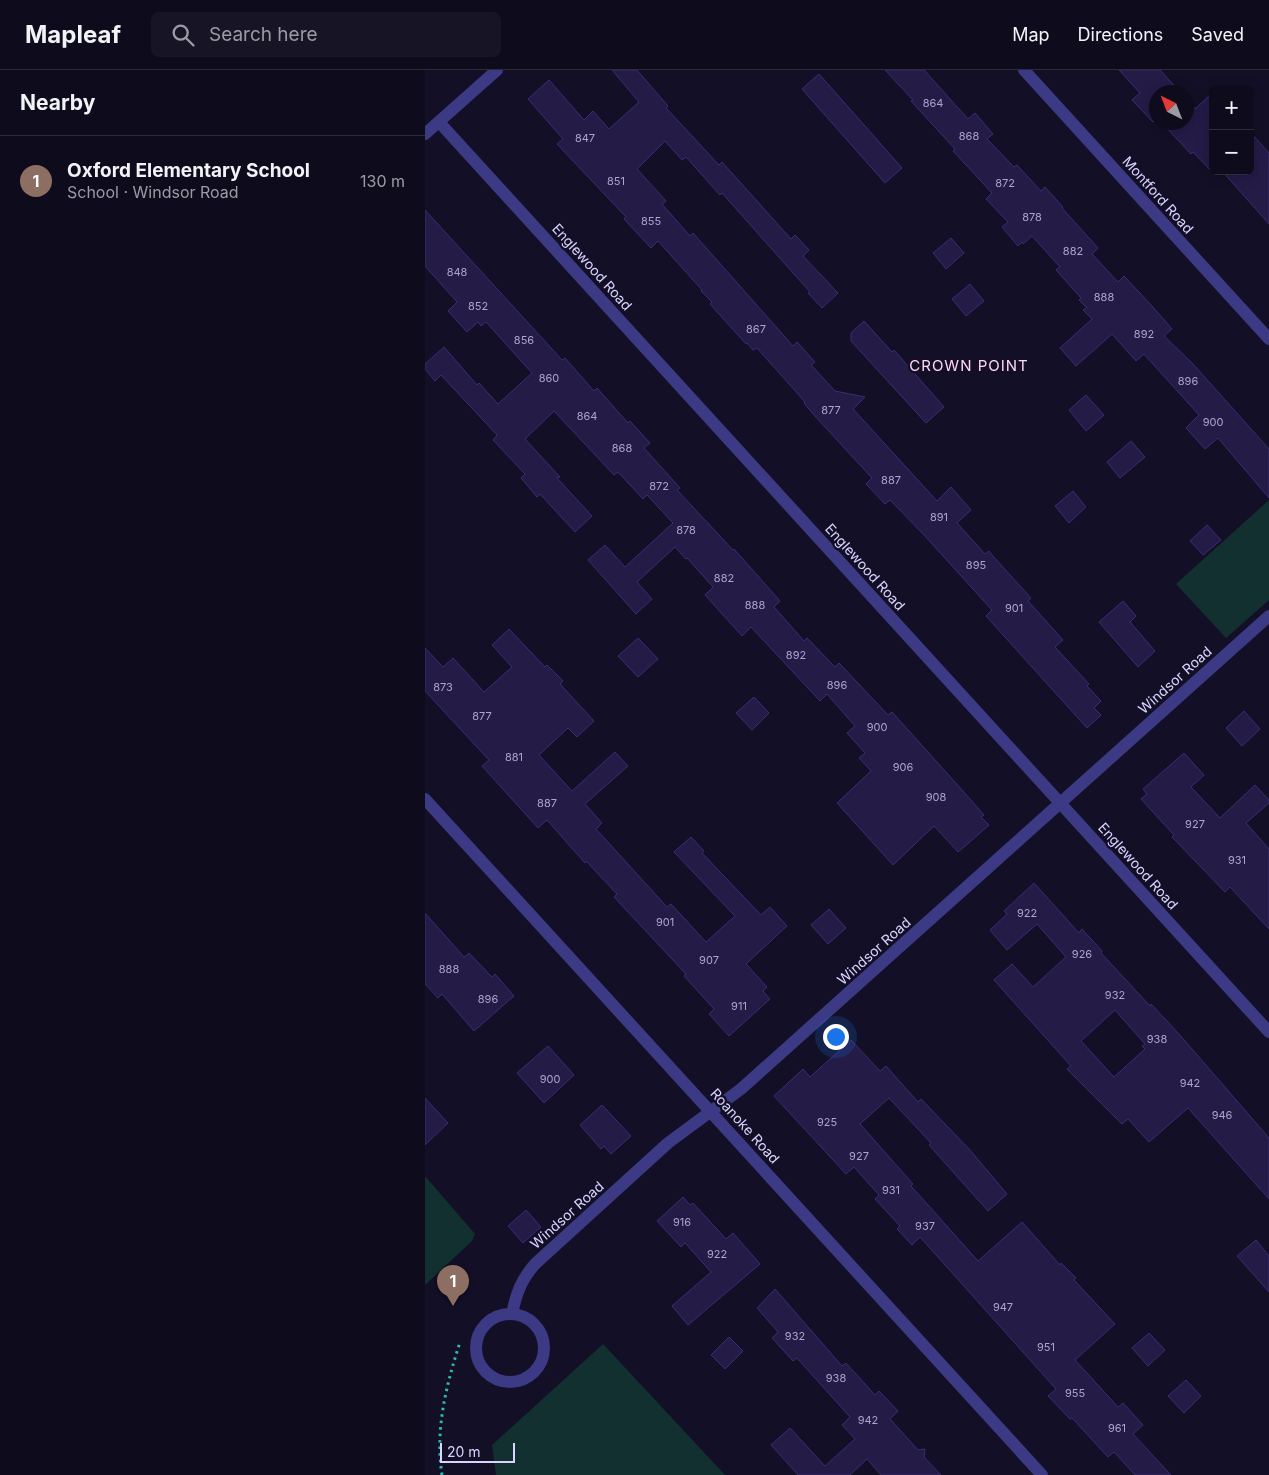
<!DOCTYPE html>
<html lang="en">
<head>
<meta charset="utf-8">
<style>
	:root { --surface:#0e0b1c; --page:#171425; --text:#f1f3f6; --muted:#9b9ba3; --line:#2e2b3b; --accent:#00e5ff }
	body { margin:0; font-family:Inter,sans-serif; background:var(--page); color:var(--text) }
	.controls { position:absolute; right:15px; top:15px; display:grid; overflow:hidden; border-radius:8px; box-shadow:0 2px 12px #0003 }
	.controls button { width:45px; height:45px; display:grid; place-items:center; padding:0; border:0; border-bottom:1px solid var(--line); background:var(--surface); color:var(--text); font:25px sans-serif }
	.compass { position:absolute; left:724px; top:15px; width:45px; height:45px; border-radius:50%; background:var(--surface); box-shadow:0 2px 12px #0003; rotate:318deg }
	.scale { position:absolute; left:15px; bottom:12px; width:75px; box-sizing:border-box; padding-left:5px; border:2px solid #d9d4ff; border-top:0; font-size:14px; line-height:18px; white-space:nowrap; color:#d9d4ff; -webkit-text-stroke:4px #130f26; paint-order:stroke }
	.you { position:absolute; left:410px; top:966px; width:18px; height:18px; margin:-12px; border:4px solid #fff; border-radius:50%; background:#1a73e8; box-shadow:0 0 0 8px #1a73e833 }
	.badge { display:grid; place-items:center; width:32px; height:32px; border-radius:50%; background:var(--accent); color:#fff; font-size:16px; font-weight:700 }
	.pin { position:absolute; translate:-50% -41px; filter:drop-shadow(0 1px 2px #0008) }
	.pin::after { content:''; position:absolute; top:26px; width:18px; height:15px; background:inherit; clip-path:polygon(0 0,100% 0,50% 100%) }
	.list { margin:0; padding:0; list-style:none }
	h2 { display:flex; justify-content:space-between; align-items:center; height:65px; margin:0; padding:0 20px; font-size:21px }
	h2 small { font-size:16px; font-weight:400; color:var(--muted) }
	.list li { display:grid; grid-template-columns:32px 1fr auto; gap:15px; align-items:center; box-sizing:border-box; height:90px; padding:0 20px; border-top:1px solid var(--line) }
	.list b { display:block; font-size:19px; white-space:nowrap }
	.list p { margin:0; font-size:16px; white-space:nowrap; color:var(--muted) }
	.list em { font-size:16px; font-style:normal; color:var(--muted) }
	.icon { flex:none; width:28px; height:28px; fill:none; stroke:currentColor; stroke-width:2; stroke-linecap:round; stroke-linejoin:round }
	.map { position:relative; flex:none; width:844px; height:1405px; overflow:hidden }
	header { display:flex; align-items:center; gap:30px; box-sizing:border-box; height:70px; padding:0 25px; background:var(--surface); border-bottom:1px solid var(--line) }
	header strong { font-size:24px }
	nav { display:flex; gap:28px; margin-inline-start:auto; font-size:18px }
	.search { width:350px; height:45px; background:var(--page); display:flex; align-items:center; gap:12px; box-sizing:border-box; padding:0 18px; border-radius:8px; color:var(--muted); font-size:19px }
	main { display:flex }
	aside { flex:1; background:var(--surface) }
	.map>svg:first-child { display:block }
	.green { fill:#12302f }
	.building { fill:#241b47; stroke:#3b2d73; fill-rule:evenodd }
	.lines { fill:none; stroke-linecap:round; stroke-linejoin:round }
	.path { stroke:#2fb8b0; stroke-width:3; stroke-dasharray:2.5 4; stroke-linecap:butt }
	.minor { stroke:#3d3a85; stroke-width:12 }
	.labels { text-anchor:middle; stroke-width:5; stroke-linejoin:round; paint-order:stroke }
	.number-label { font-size:11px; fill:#aca6d1 }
	.street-label { font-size:14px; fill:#d9d4ff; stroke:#130f26 }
	.neighbourhood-label { font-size:15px; letter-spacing:1px; fill:#ffd6f0; stroke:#130f26 }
</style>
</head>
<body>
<header>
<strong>Mapleaf</strong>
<div class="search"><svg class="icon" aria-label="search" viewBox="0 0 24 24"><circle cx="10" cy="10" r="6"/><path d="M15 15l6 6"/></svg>Search here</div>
<nav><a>Map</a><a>Directions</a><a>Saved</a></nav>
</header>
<main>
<aside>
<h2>Nearby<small></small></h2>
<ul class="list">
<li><span class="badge" style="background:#8d6e63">1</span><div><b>Oxford Elementary School</b><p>School · Windsor Road</p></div><em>130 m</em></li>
</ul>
</aside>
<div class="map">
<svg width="844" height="1405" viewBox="0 0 844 1405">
	<rect width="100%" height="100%" fill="#130f26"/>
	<g class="green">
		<path d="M844,430v100l-43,38 -50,-54z"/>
		<path d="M0,1106l50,58 -3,7 -47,44z"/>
		<path d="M178,1274l122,131h-229l-4,-30z"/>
	</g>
	<g class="building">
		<path d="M187,0h25l31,36 -2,2 53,57 3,-3 69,77 4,-4 14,15 -6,6 35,37 -16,15 -14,-15 2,-1 -88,-99 -2,2 -34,-38 -4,3 -17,-19 -28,28 29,32 -4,3 28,32 3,-3 100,113 4,-4 18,20 -4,3 24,26 30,6 -12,12 84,92 14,-14 20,23 -14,13 28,31 4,-3 3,4 39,43 -3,3 35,39 -8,7 34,37 -2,2 14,15 -7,7 7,7 -14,13 -101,-112 6,-6 -68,-75 -34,-35 -5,4 -19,-20 6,-6 -58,-63 -10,-12 1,-1 -48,-54 -4,2 -6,-7 -1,1 -36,-40 2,-2 -11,-11 1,-1 -44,-49 -7,7 -27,-29 2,-2 -69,-73 6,-5 -35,-40 21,-19 35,40 9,-9 16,18 30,-27z"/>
		<path d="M460,0h39l44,49 7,-6 18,21 -6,5 27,28 3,-2 24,26 4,-4 18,20 -1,1 36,40 -6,6 26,28 6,-6 28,30 20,23 -8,7 29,28 76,85v49l-51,-60 -13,11 -19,-21 13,-13 -55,-61 -8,7 -24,-27 -36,32 -16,-18 32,-29 -9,-9 4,-2 -8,-8 2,-2 -25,-28 4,-3 -28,-31 -9,8 -1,-2 -4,4 -16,-19 6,-5 -22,-23 6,-6 -39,-42 2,-2 -44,-48 2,-1z"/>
		<path d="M694,0h41l20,22h-23v27l-4,3 -21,-22 8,-7z"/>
		<path d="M394,4l83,94 -17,15 -83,-94z"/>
		<path d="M788,22v81l-20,-21 -2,2 -30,-32h26v-23l8,10z"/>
		<path d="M825,62l19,21v71l-47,-53h28z"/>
		<path d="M0,140l137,150 3,-2 29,33 3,-3 31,35 2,-2 20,22 -6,5 36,40 -3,2 56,60 1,-1 46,52 -6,6 30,34 3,-3 28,29 4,-4 49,52 4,-3 71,79 21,24 -3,2 8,8 -25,22 -6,5 -24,-26 -41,39 -56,-62 34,-32 -12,-13 6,-5 -18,-20 8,-7 -28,-32 -7,7 -69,-74 -9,9 -37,-41 8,-8 -26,-29 -1,1 -11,-12 -38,35 15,17 -16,15 -48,-54 17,-15 20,22 48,-44 -26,-28 -4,4 -25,-27 -4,3 -60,-64 -29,28 35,38 -3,1 35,38 -17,16 -35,-38 -3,3 -16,-19 4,-4 -32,-34 4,-5 -56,-60 -6,6 -10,-12v-5l19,-17 33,38 2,-2 19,21 34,-31 -46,-51 -5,4 -3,-4 -11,10 -19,-21 9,-9 -32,-36z"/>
		<path d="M526,168l13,15 -18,16 -13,-16z"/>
		<path d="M545,214l14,17 -18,15 -14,-17z"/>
		<path d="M439,251l28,31 2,-2 50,57 -18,16 -75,-82v-8z"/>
		<path d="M661,325l18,20 -18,16 -17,-21z"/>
		<path d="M706,371l14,16 -25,21 -13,-16z"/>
		<path d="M648,421l13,16 -17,16 -14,-17z"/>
		<path d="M782,455l14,15 -18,15 -13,-14z"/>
		<path d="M698,531l13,15 -6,6 25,29 -17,16 -39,-45z"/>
		<path d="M84,559l36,38 2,-2 16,16 -3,3 34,37 -17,16 -9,-9 -29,27 33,36 43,-39 13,14 -43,38 17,19 -6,6 71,78 4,-3 35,38 29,-26 -61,-64 17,-15 13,14 -2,2 59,62 9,-8 17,19 -41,38 21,23 -4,4 7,8 -41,37 -20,-22 5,-5 -30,-33 2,-2 -72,-77 3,-3 -31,-33 -1,2 -38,-43 -9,8 -56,-62 7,-6 -64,-69v-43l18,19 10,-9 31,34 28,-25 -20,-22z"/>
		<path d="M213,568l20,21 -20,18 -20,-21z"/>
		<path d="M329,627l15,16 -17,17 -16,-17z"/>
		<path d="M819,641l16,18 -18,17 -16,-18z"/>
		<path d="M759,683l20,22 -13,12 29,31 35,-33 14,15v3l-23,20 23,26v80l-39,-42 -5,5 -53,-55 2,-2 -33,-36 6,-5 -4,-5z"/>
		<path d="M609,813l45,50 3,-4 20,22 -1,2 49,53 1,-2 28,30 90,104v61l-81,-91 -39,34 -21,-23 -6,5 -55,-55 4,-3 -77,-86 18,-16 21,23 33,-30 -29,-33 -30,26 -17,-20 17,-16 -3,-3zM690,940l30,34 -3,2 3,3 -31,28 -33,-36z"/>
		<path d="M404,839l17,19 -18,16 -17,-19z"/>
		<path d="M0,843l39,44 5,-4 23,24 3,-3 19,22 -40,35 -32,-37 -4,4 -13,-14z"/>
		<path d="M426,970l29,31 6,-5 32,36 3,-3 49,51 37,44 -19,17 -59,-66 2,-2 -42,-45 -29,26 53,60 -2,2 67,75 44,-39 38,43 1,-2 15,15 -2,2 41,44 -40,36 43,47 5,-4 20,22 -10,9 38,41h-36l-21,-23 -6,5 -36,-39 -2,1 -22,-23 8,-7 -136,-152 -8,8 -15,-16 3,-3 -25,-27 4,-4 -25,-28 -8,7 -72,-78 29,-27 7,8z"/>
		<path d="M123,976l26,29 -30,28 -27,-30z"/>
		<path d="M0,1028l23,25 -23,22z"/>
		<path d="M177,1035l29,31 -20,18 -7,-8 -3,3 -21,-24z"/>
		<path d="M258,1127l7,8 3,-2 33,36 7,-6 27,31 -72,61 -16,-19 39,-34 -26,-29 -4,4 -24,-26z"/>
		<path d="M101,1140l15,17 -18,16 -15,-17z"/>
		<path d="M831,1170l13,16v36l-32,-36z"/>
		<path d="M350,1219l67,77 4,-3 29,32 4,-4 19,20 -8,8 28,31 7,-1 -1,8 17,18h-60l-14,-16 -17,16h-52l-27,-30 19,-17 35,38 30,-27 -13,-14 8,-8 -53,-59 -4,3 -21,-23 6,-6 -21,-24z"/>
		<path d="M724,1263l16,17 -17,16 -16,-18z"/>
		<path d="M304,1267l14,14 -18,18 -14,-14z"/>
		<path d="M761,1310l15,16 -17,17 -16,-17z"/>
	</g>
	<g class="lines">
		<path class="path" d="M17,1405c-7,-46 4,-89 18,-133"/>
		<g class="minor">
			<path d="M599,0l245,269"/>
			<path d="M14,52l830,910"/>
			<path d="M0,64l72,-64"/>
			<path d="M0,729l617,676"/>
			<path d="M87,1244c4,-20 9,-34 23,-50l133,-121 73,-54 528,-473"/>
			<circle cx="85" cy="1278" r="34"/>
		</g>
	</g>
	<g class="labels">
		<g class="number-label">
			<text x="508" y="37">864</text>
			<text x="544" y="70">868</text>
			<text x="160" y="72">847</text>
			<text x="191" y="115">851</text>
			<text x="580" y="117">872</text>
			<text x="607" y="151">878</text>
			<text x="226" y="155">855</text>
			<text x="648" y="185">882</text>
			<text x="32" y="206">848</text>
			<text x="679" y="231">888</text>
			<text x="53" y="240">852</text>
			<text x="331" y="263">867</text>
			<text x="719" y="268">892</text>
			<text x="99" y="274">856</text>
			<text x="124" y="312">860</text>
			<text x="763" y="315">896</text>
			<text x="406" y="344">877</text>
			<text x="162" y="350">864</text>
			<text x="788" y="356">900</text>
			<text x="197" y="382">868</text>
			<text x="466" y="414">887</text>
			<text x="234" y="420">872</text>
			<text x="514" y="451">891</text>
			<text x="261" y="464">878</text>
			<text x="551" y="499">895</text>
			<text x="299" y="512">882</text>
			<text x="330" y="539">888</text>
			<text x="589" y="542">901</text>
			<text x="371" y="589">892</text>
			<text x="412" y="619">896</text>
			<text x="18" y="621">873</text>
			<text x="57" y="650">877</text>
			<text x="452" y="661">900</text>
			<text x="89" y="691">881</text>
			<text x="478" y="701">906</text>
			<text x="511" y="731">908</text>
			<text x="122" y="737">887</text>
			<text x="770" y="758">927</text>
			<text x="812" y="794">931</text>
			<text x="602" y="847">922</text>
			<text x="240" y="856">901</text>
			<text x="657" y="888">926</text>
			<text x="284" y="894">907</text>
			<text x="24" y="903">888</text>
			<text x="690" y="929">932</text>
			<text x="63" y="933">896</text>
			<text x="314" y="940">911</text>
			<text x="732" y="973">938</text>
			<text x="125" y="1013">900</text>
			<text x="765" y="1017">942</text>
			<text x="797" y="1049">946</text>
			<text x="402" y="1056">925</text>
			<text x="434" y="1090">927</text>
			<text x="466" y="1124">931</text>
			<text x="257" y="1156">916</text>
			<text x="500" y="1160">937</text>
			<text x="292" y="1188">922</text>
			<text x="578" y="1241">947</text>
			<text x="370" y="1270">932</text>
			<text x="621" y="1281">951</text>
			<text x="411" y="1312">938</text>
			<text x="650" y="1327">955</text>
			<text x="443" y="1354">942</text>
			<text x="692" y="1362">961</text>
		</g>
		<g class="street-label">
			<text transform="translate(733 125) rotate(48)" y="5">Montford Road</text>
			<text transform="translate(167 197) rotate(48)" y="5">Englewood Road</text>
			<text transform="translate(440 497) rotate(48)" y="5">Englewood Road</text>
			<text transform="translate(750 610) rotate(-42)" y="5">Windsor Road</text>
			<text transform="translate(713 796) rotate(48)" y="5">Englewood Road</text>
			<text transform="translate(449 881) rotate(-42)" y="5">Windsor Road</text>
			<text transform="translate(320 1056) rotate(48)" y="5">Roanoke Road</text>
			<text transform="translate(142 1145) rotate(-42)" y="5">Windsor Road</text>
		</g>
		<g class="neighbourhood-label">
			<text x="544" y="301">CROWN POINT</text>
		</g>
	</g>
</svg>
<div class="controls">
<button>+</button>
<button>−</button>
</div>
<svg class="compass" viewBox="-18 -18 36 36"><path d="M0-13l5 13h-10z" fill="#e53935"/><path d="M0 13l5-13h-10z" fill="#9b9ba3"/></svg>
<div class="scale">20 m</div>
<div class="you"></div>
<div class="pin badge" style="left:28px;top:1236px;background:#8d6e63">1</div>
</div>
</main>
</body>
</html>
